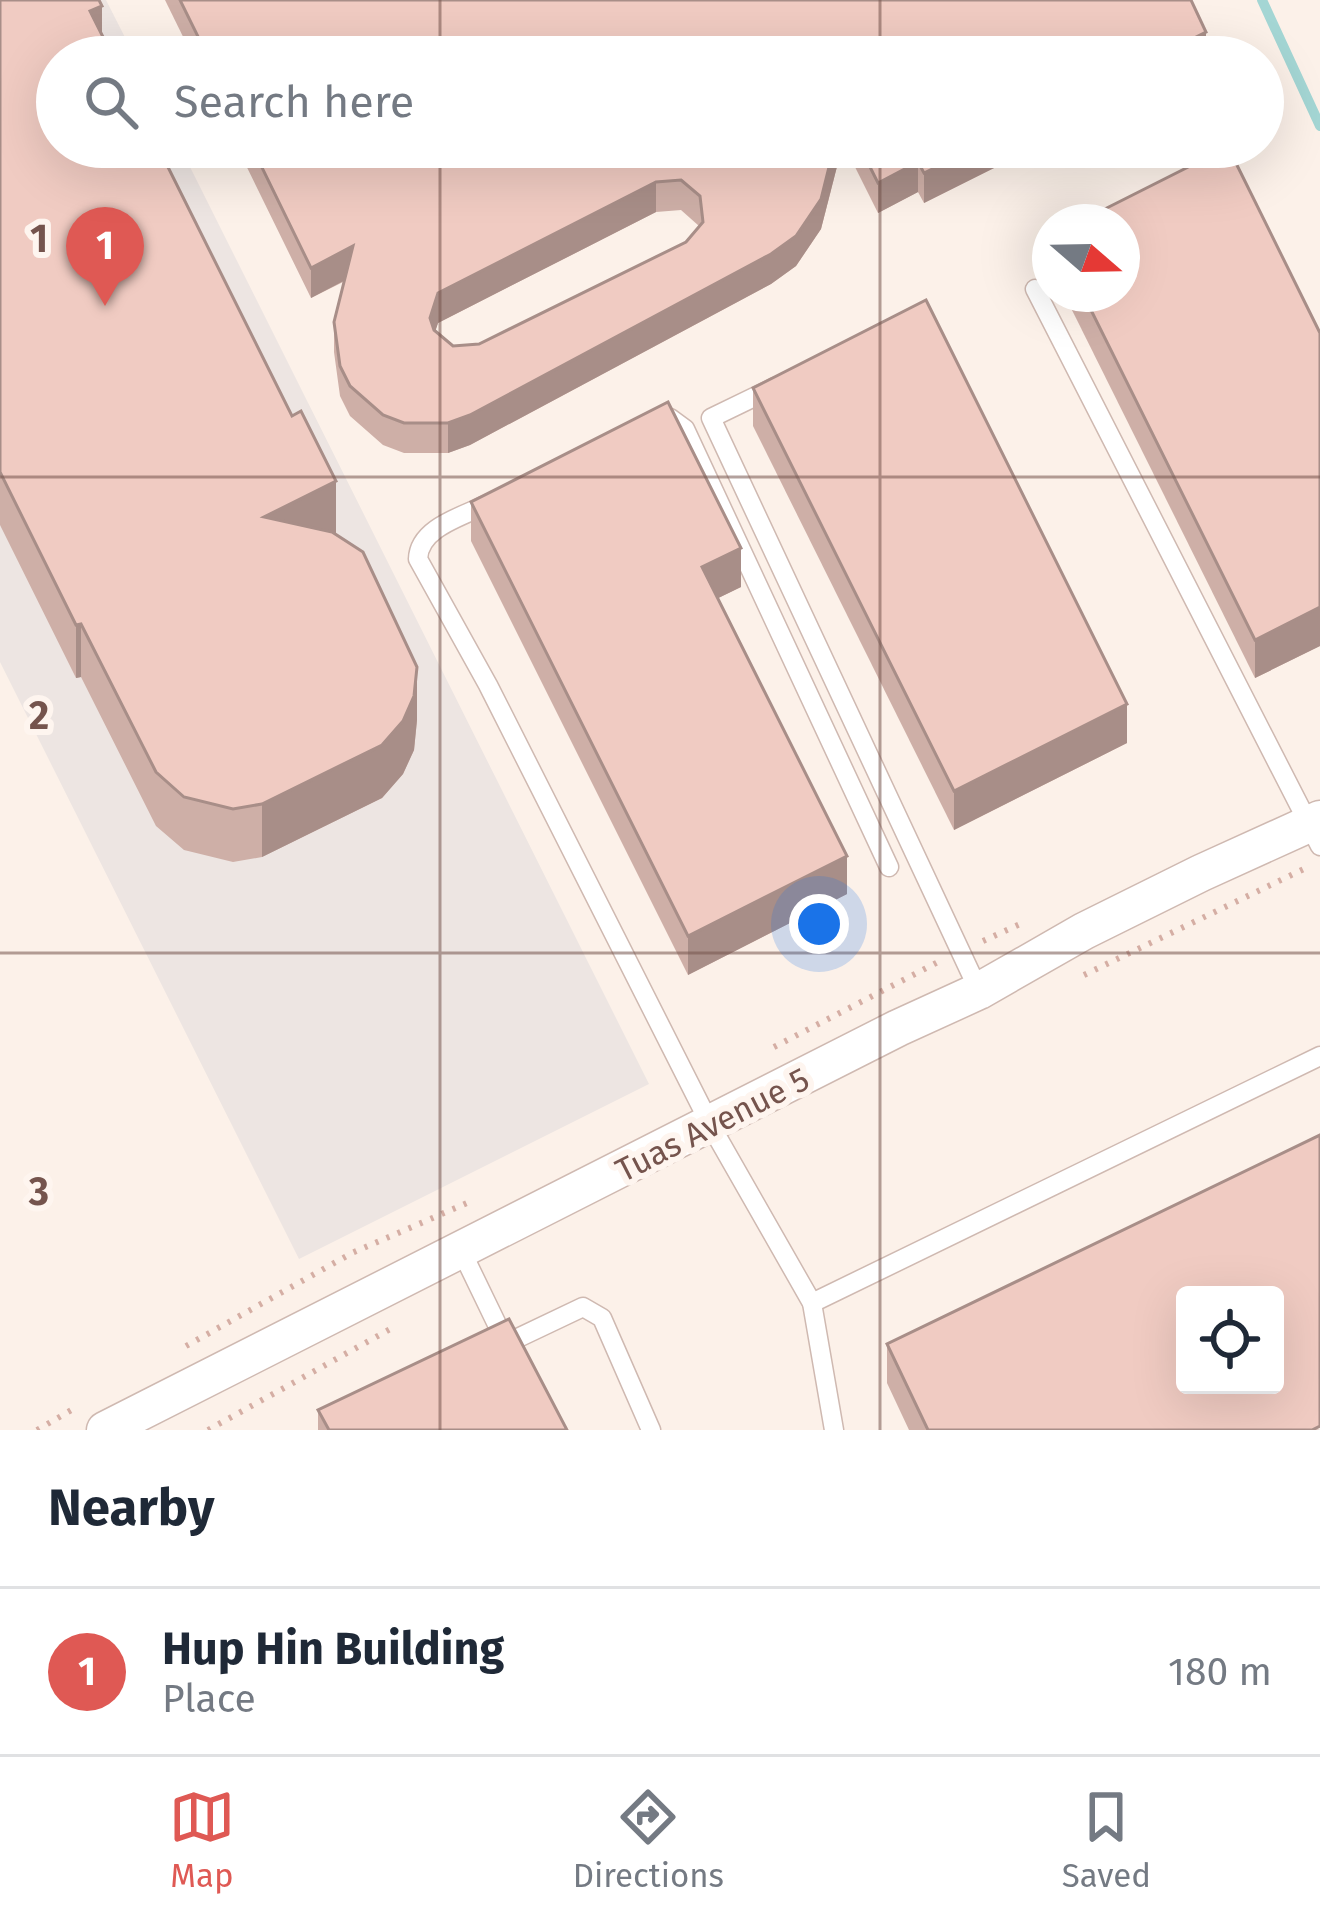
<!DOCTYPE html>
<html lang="en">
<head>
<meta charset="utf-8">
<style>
	:root { --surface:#fff; --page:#f2f2f3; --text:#1f2937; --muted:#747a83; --line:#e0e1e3; --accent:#df5954 }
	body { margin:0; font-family:"Fira Sans",sans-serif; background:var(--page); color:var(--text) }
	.controls { position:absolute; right:36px; bottom:36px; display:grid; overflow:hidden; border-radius:12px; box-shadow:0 12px 48px #0002 }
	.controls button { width:108px; height:108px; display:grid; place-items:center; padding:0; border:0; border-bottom:3px solid var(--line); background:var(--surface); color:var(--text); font:60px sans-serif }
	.compass { position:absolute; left:1032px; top:204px; width:108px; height:108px; border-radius:50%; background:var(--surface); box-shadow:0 12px 48px #0002; rotate:110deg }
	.you { position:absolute; left:819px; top:924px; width:42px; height:42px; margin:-30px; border:9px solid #fff; border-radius:50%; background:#1a73e8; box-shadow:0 0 0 18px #1a73e833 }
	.badge { display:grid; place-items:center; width:78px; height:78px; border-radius:50%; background:var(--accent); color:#fff; font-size:39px; font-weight:700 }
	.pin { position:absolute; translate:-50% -99px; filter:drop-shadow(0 3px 6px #0008) }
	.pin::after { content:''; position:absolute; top:63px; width:42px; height:36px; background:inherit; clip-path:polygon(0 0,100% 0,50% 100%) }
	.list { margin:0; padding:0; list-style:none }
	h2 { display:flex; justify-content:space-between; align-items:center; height:156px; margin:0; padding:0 48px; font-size:51px }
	h2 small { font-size:39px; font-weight:400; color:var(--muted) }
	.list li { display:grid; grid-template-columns:78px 1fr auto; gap:36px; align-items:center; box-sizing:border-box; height:168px; padding:0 48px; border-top:3px solid var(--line) }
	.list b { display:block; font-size:45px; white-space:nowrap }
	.list p { margin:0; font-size:39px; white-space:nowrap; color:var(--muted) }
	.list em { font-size:39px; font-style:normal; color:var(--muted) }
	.icon { flex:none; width:66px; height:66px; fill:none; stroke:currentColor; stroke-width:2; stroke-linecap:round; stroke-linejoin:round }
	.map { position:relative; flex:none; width:1320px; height:1430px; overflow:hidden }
	.search { position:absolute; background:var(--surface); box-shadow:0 12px 48px #0002; left:36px; right:36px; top:36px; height:132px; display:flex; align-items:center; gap:30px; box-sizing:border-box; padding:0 42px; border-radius:66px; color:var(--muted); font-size:45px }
	.sheet { height:324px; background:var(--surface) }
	nav { display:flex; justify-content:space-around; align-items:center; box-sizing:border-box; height:168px; border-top:3px solid var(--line); background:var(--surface); font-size:33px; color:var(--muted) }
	nav a { display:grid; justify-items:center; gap:6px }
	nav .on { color:var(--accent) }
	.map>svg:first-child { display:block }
	.industrial { fill:#ede5e2 }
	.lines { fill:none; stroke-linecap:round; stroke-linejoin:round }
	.stream { stroke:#a4d6d4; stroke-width:10 }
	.lane-casing { stroke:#cfb9b1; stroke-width:21 }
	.street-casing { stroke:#cfb9b1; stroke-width:39 }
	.path { stroke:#d5aea4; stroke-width:6; stroke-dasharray:3 9; stroke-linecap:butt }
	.lane { stroke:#fff; stroke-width:18 }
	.street { stroke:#fff; stroke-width:36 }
	.wall { fill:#ceafa7; fill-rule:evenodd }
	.shaded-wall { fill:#a88e88 }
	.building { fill:#f0cbc2; stroke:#a88e88; stroke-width:3; fill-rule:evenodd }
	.grid { fill:none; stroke:#75544d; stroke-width:3; stroke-opacity:0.55 }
	.labels { text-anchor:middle; stroke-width:12; stroke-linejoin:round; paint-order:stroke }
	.street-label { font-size:33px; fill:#75544d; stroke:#fef5ef }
	.grid-label { font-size:39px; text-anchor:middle; font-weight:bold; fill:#75544d; stroke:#fef5ef; stroke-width:12; stroke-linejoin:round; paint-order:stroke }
</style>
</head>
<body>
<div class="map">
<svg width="1320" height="1430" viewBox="0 0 1320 1430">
	<rect width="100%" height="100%" fill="#fcf1e9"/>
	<path class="industrial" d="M0,0h106l29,57h-78v90h123l469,937 -350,175 -299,-597z"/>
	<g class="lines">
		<path class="stream" d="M1262,0l58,126"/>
		<defs>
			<g id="lane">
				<path d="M1035,289l285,557"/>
				<path d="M775,387l-64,31 268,573"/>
				<path d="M654,421l16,-3 15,11 204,438"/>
				<path d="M490,503c-26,13 -71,24 -72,56l70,126 223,441 101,177 22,127"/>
				<path d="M462,1252l44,91"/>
				<path d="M812,1303l508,-247"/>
				<path d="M501,1346l82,-39 19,11 49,112"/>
			</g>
			<path id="street" d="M105,1430l793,-402 81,-37 105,-60 117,-58 119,-54"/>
		</defs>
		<use href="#lane" class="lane-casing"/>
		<use href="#street" class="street-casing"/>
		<g class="path">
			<path d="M983,941l37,-17"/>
			<path d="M1084,975l226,-109"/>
			<path d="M774,1047l164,-85"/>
			<path d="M186,1346l166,-93 122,-53"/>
			<path d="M37,1430l38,-22"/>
			<path d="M208,1430l186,-103"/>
		</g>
		<use href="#lane" class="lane"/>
		<use href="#street" class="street"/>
	</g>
	<g class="wall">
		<path d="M0,0l102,35 233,499 82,186 -3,30 -11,24 -21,24 -120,59 -29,5 -49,-12 -28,-24 -75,-149 -5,1 -76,-153z"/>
		<path d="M165,0h1026l15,57h-1013z"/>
		<path d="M237,147h605l-21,82 -25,37 -25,18 -301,161 -22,8h-44l-21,-8 -33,-29 -10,-20 -6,-44v-30l11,-41 -34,17zM681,210l18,16 -13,16 -207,102 -26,2 -18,-15 3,-8 218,-111z"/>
		<path d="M845,147h191l-112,56 -6,-11 -40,21z"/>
		<path d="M1064,294h58l198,39v313l-65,32z"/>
		<path d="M753,388l374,355 -173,87 -201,-404z"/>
		<path d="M471,502l270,85 -23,11 129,296 -159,81 -217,-434z"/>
		<path d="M887,1344l433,86h-411l-22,-47z"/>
		<path d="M318,1410l249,20h-249z"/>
	</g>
	<g class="shaded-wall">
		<path d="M102,6v51l-12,-46z"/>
		<path d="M1206,32v25h-50z"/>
		<path d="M834,147h8l-21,82 -25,37 -25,18 -301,161 -22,8v-30z"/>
		<path d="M977,147h59l-112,56v-30z"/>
		<path d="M918,162v30l-40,21v-30z"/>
		<path d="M656,182v30l-218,111 -8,25v-30l8,-25z"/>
		<path d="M353,246v30l-42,22v-30z"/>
		<path d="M336,481v53l-72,-17z"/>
		<path d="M741,548v39l-39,19v-39z"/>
		<path d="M1320,607v39l-65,32v-38z"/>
		<path d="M81,624v53l-5,1v-53z"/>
		<path d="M417,667v53l-3,30 -11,24 -21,24 -120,59v-53z"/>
		<path d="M1127,704v39l-173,87v-39z"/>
		<path d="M847,856v38l-159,81v-39z"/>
	</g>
	<g class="building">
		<path d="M0,0h99l3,6 -12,5 23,46h-56v90h101l134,269 9,-5 35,70 -72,36 68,15 31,20 54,115 -3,29 -11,25 -21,24 -120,59 -29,5 -49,-12 -28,-25 -75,-148 -5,1 -76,-153z"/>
		<path d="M180,0h1011l15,32 -50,25h-948z"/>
		<path d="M252,147h582l-13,52 -25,37 -25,18 -301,161 -22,8h-44l-21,-8 -33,-29 -10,-20 -6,-44 19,-76 -42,22zM681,180l19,16 3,26 -17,20 -207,102 -26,2 -19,-16 -4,-12 8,-25 218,-111z"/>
		<path d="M860,147h117l-53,26 -6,-11 -40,21z"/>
		<path d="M1228,147l92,186v274l-65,33 -172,-346h39v-72h-43z"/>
		<path d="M926,300l201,404 -173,87 -201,-403z"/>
		<path d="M668,402l73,146 -39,19 145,289 -159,80 -217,-434z"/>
		<path d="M1320,1135v291l-8,4h-384l-41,-86zM1185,1295h90v90h-90z"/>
		<path d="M509,1319l58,111h-238l-11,-20z"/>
	</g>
	<path class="grid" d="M440,0v57M880,0v57M440,147v1283M880,147v1283M0,477h1320M0,953h1320"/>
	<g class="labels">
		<g class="street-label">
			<text transform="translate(712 1124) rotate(-27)" y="12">Tuas Avenue 5</text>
		</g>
	</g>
	<g class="grid-label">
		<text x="39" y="252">1</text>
		<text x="39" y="729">2</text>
		<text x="39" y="1205">3</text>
	</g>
</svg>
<div class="controls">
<button><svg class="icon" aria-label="locate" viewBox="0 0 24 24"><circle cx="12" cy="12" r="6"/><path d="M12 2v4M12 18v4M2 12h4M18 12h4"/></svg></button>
</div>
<svg class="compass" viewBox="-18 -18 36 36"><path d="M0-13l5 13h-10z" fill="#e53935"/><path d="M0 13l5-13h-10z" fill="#747a83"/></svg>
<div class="you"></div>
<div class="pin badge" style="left:105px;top:306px">1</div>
<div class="search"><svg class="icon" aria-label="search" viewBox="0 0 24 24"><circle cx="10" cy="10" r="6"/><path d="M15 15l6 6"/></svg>Search here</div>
</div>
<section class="sheet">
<h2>Nearby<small></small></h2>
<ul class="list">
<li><span class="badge">1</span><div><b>Hup Hin Building</b><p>Place</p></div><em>180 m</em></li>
</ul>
</section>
<nav>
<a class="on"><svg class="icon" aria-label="map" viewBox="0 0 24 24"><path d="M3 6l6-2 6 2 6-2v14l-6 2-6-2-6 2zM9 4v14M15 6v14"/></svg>Map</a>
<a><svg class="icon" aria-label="directions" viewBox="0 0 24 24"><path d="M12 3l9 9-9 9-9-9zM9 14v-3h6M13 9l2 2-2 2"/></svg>Directions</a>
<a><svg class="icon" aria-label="saved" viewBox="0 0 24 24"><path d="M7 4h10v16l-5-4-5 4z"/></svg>Saved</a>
</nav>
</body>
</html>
